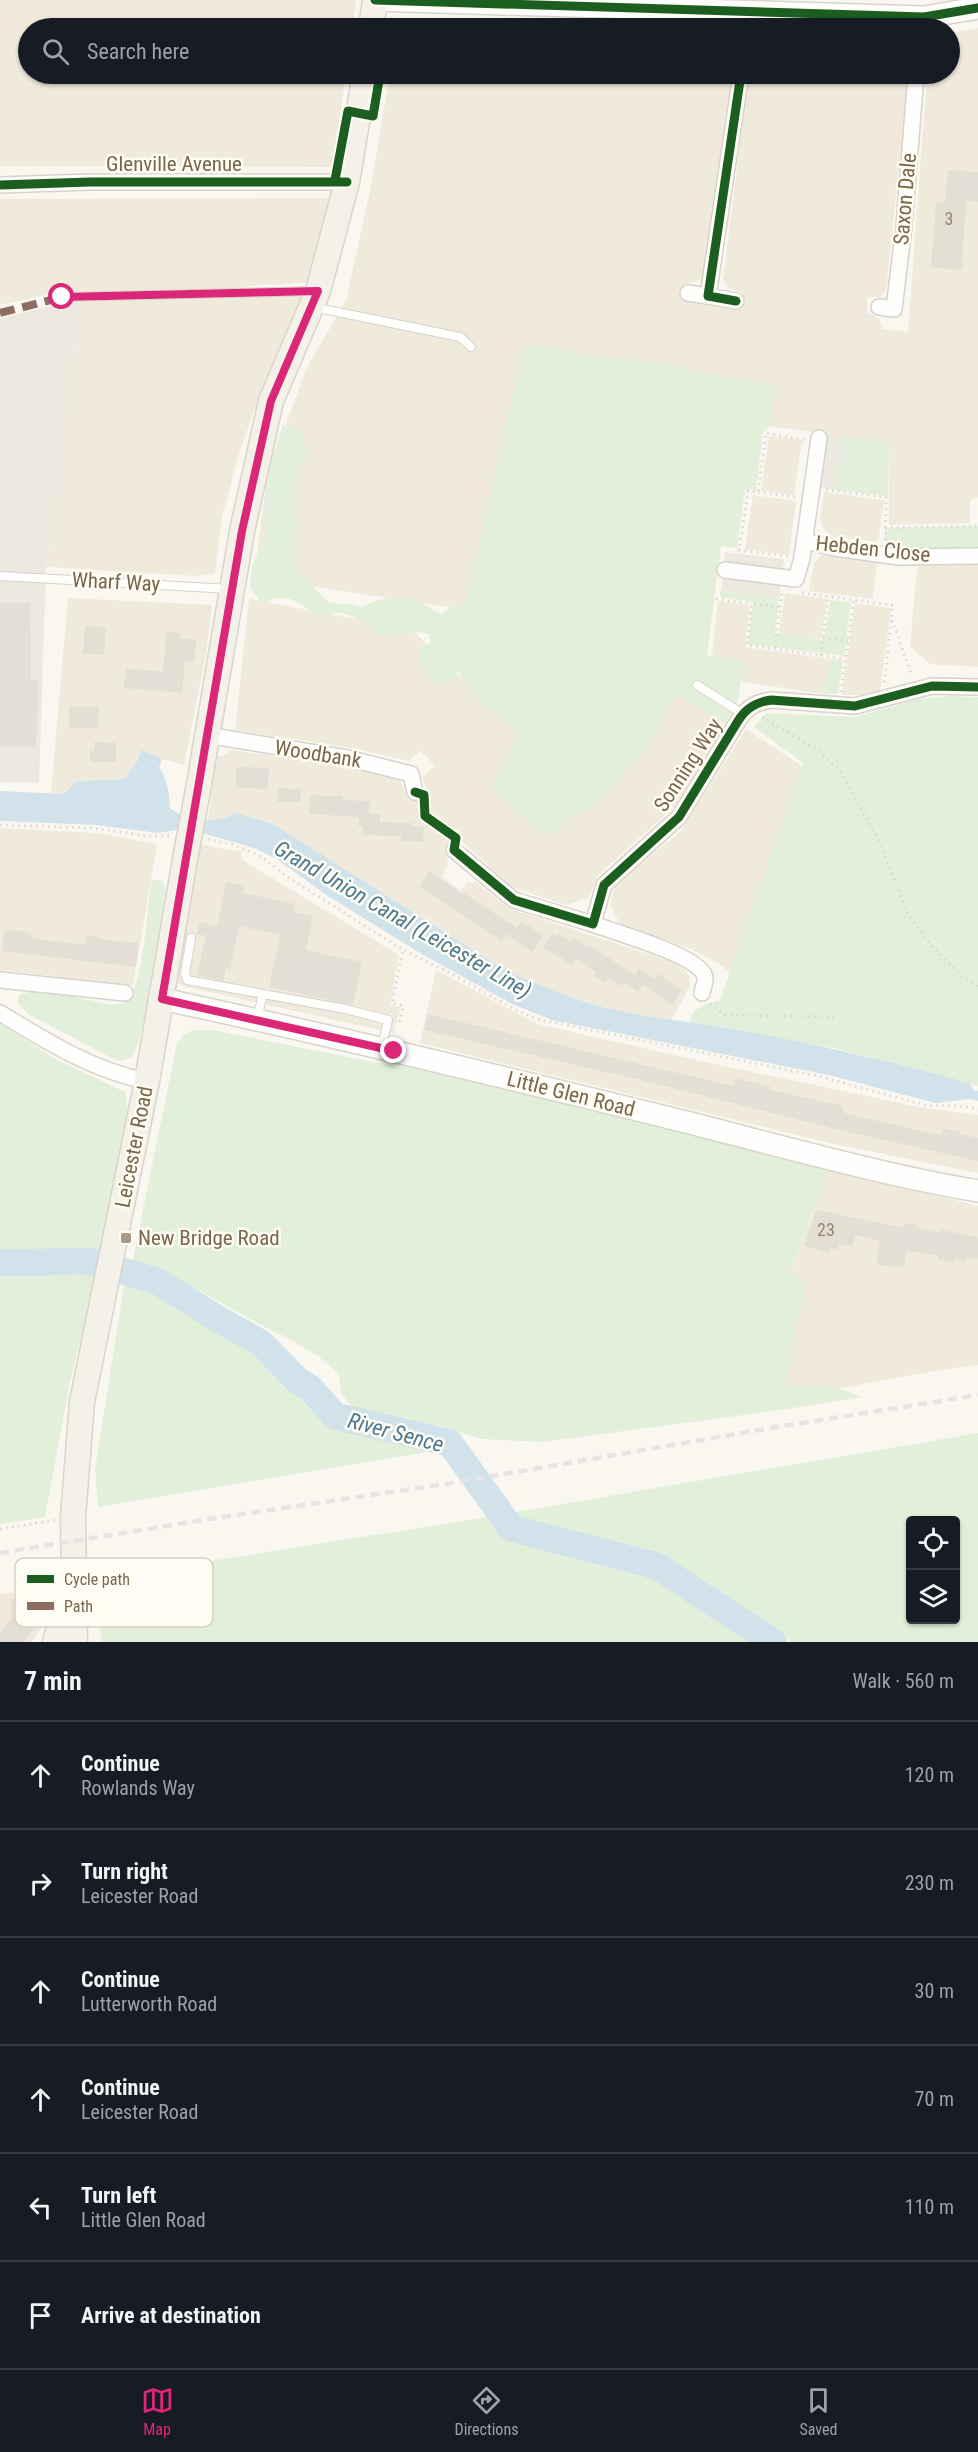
<!DOCTYPE html>
<html lang="en">
<head>
<meta charset="utf-8">
<style>
	:root { --surface:#171b24; --page:#242831; --text:#f1f3f6; --muted:#9ea1a6; --line:#363941; --accent:#db2777 }
	body { margin:0; font-family:"Roboto Condensed",sans-serif; background:var(--page); color:var(--text) }
	.controls { position:absolute; right:18px; bottom:18px; display:grid; overflow:hidden; border-radius:6px; box-shadow:0 2px 4px #0004 }
	.controls button { width:54px; height:54px; display:grid; place-items:center; padding:0; border:0; border-bottom:2px solid var(--line); background:var(--surface); color:var(--text); font:30px sans-serif }
	.stop { position:absolute; width:18px; height:18px; margin:-14px; border:4px solid #db2777; border-radius:50%; background:#fff }
	.stop.end { background:#db2777; border-color:#fff; box-shadow:0 2px 6px #0008 }
	.list { margin:0; padding:0; list-style:none }
	h2 { display:flex; justify-content:space-between; align-items:center; height:78px; margin:0; padding:0 24px; font-size:26px }
	h2 small { font-size:20px; font-weight:400; color:var(--muted) }
	.list li { display:grid; grid-template-columns:39px 1fr auto; gap:18px; align-items:center; box-sizing:border-box; height:108px; padding:0 24px; border-top:2px solid var(--line) }
	.list b { display:block; font-size:22px; white-space:nowrap }
	.list p { margin:0; font-size:20px; white-space:nowrap; color:var(--muted) }
	.list em { font-size:20px; font-style:normal; color:var(--muted) }
	.icon { flex:none; width:33px; height:33px; fill:none; stroke:currentColor; stroke-width:2; stroke-linecap:round; stroke-linejoin:round }
	.map { position:relative; flex:none; width:978px; height:1642px; overflow:hidden }
	.search { position:absolute; background:var(--surface); box-shadow:0 2px 4px #0004; left:18px; right:18px; top:18px; height:66px; display:flex; align-items:center; gap:15px; box-sizing:border-box; padding:0 21px; border-radius:33px; color:var(--muted); font-size:22px }
	.sheet { height:726px; background:var(--surface) }
	nav { display:flex; justify-content:space-around; align-items:center; box-sizing:border-box; height:84px; border-top:2px solid var(--line); background:var(--surface); font-size:16px; color:var(--muted) }
	nav a { display:grid; justify-items:center; gap:3px }
	nav .on { color:var(--accent) }
	.map>svg:first-child { display:block }
	.residential { fill:#f0eadd }
	.commercial { fill:#f1e9dd }
	.industrial { fill:#ede8e0 }
	.green { fill:#e2f0db; fill-rule:evenodd }
	.water { fill:#d1e2ea }
	.lines { fill:none; stroke-linecap:round; stroke-linejoin:round }
	.river { stroke:#d1e2ea; stroke-width:27 }
	.building { fill:#e4dfd4 }
	.lane-casing { stroke:#d7d3cc; stroke-width:10 }
	.street-casing { stroke:#d7d3cc; stroke-width:18 }
	.secondary-casing { stroke:#d8d4cc; stroke-width:24 }
	.primary-casing { stroke:#dad4cc; stroke-width:27 }
	.path { stroke:#dbd7d0; stroke-width:3; stroke-dasharray:1.5 4.5; stroke-linecap:butt }
	.lane { stroke:#fefefd; stroke-width:8 }
	.street { stroke:#fefefd; stroke-width:15 }
	.secondary { stroke:#fefefd; stroke-width:21 }
	.primary { stroke:#f3f1e8; stroke-width:24 }
	.rail { stroke:#e7e4e7; stroke-width:4.5; stroke-dasharray:9 6; stroke-linecap:butt }
	.primary-bridge-casing { stroke:#dad4cc; stroke-width:27; stroke-linecap:butt }
	.primary-bridge { stroke:#f3f1e8; stroke-width:24 }
	.quiet { stroke:#8d6e63; stroke-width:8; stroke-dasharray:15 8; stroke-linecap:butt }
	.cycleway-casing { stroke:#fffdf3; stroke-width:13 }
	.cycleway { stroke:#1b5e20; stroke-width:9 }
	.route { stroke:#db2777; stroke-width:8 }
	.poi-dot { fill:#a69987; stroke:#fffdf3; stroke-width:2 }
	.labels { text-anchor:middle; stroke-width:5; stroke-linejoin:round; paint-order:stroke }
	.number-label { font-size:18px; fill:#968772 }
	.street-label { font-size:21px; fill:#79664e; stroke:#fffdf3 }
	.poi-label { font-size:21px; fill:#79664e; stroke:#fffdf3; text-anchor:start }
	.water-label { font-size:22px; font-style:italic; fill:#4b7893; stroke:#fffdf3 }
	.key { fill:#fffdf3; stroke:#d7d0c2; stroke-width:1.5 }
	.key-label { font-size:16px; fill:#79664e }
</style>
</head>
<body>
<div class="map">
<svg width="978" height="1642" viewBox="0 0 978 1642">
	<rect width="100%" height="100%" fill="#f9f7f0"/>
	<g class="residential">
		<path d="M0,0h356l-4,28h-324v46h318l-14,93 -332,-1z"/>
		<path d="M399,19h100l244,9h-345z"/>
		<path d="M978,28v469l-8,4v22l-81,2v-82l-120,-17 5,-41 -305,225 -215,-32 13,-101 40,-110 39,-66 25,-115 19,-112h346l-31,198 -3,6 -4,3 -13,3 -3,16 58,10 3,-17 -15,-5 -5,-9 26,-205h160l-23,216 -6,7h-13v16l12,5 3,11 26,3 19,-258h23v-41z"/>
		<path d="M330,198l-22,85 -48,2 -41,6 -160,1 -59,13v-106z"/>
		<path d="M302,295l-15,49 -27,51 -20,55 -18,67 -7,56 -19,3 -150,-9 32,-267z"/>
		<path d="M769,436l33,4 -8,55 -33,-4z"/>
		<path d="M824,492l60,8 -6,42 -43,-5 -10,-6 -5,-13z"/>
		<path d="M753,495l43,6 -7,54 -44,-6z"/>
		<path d="M827,554l50,7 -4,38 -64,-8 5,-29 8,-7z"/>
		<path d="M978,562v105l-48,-3 -20,-18 7,-77 5,-4z"/>
		<path d="M785,593l42,6 -6,40 -42,-5z"/>
		<path d="M68,598l144,7 -6,50 -22,110 -22,-6 -21,-9 -3,10 -14,19 -47,2 -13,13 -13,-1z"/>
		<path d="M249,599l162,30 109,104 41,95 9,-11 19,-8 52,-54 37,-61 47,29 -52,85 -75,67 -10,23 -22,7 -54,-18 -57,-52 -12,15 4,6 1,7 -6,14 19,14 7,-9h8l32,26 161,53 17,10 4,7v9l-19,33 -53,-9 -60,-17 -27,-11 -31,-16 -227,-143 -36,-11 -15,7 -14,2 7,-63 1,-3h7l8,-6 139,20 29,9 10,20 19,-6 -6,-16 13,-11 -14,-15 -13,10 -50,-12 -123,-19z"/>
		<path d="M718,601l32,4 -5,42 85,12 -5,35 -84,-12 3,-21 -32,-5z"/>
		<path d="M855,603l36,5 -11,82 -15,5h-23z"/>
		<path d="M746,729l56,37 -72,206 -14,-10 -27,-14 -69,-24 -10,-19 3,-14 6,-9 62,-51z"/>
		<path d="M0,828l97,5 60,11 -24,141 -133,-15z"/>
		<path d="M200,844l41,8v7l158,96 -9,50 10,2 -6,26 -213,-47 -6,-9z"/>
		<path d="M436,970l101,54 168,38 214,45 59,8v58l-144,-29 -414,-101z"/>
		<path d="M828,1168l150,38v159l-44,6 -153,28 10,-125z"/>
	</g>
	<path class="commercial" d="M41,1588l2,38 -12,16h-31v-48z"/>
	<g class="industrial">
		<path d="M78,300l-32,267 -7,216 -39,-1v-464z"/>
		<path d="M813,432l29,4 -7,54 -29,-4z"/>
		<path d="M725,552l59,7 -5,39 -58,-7z"/>
	</g>
	<g class="green">
		<path d="M525,345l157,22v3l92,15 -5,41 -6,6 -7,58 -11,-1 -8,59 -16,-2 -14,109 37,5 -6,41 -13,22 -47,-29 -37,61 -40,42 -12,12 -18,8 -10,11 -18,8 -51,-48 27,-55c-24,-19 -47,-34 -61,-63l-5,11 -15,5c-13,-12 -21,-20 -19,-38l12,-5 -2,-9c-17,-5 -32,3 -49,3 -10,-10 -30,-26 -45,-24 -7,1 -12,5 -19,3 -5,-2 -7,-6 -11,-9 -14,-12 -29,-11 -44,-3l-11,-18 2,-20 14,-27v-11l-3,-13 8,-53 12,-37 14,1c19,28 0,42 -4,69 -1,11 2,19 5,28l-5,13 5,9 -6,16 7,10 30,32 20,1 13,3c32,-15 51,-11 80,8l9,-8 14,-1z"/>
		<path d="M842,436l47,6 -1,54 -53,-6z"/>
		<path d="M978,526v30l-93,-1v-27z"/>
		<path d="M720,591l59,7 -4,35 49,7 6,-40 21,2 -7,54 -96,-12 5,-42 -33,-5z"/>
		<path d="M830,659l13,1 -5,34h-13z"/>
		<path d="M947,696l31,1v389l-140,-37 -149,-27c3,-15 18,-18 31,-22l83,-237 -49,-36 12,-14 89,4 64,-18z"/>
		<path d="M161,879l5,9c-5,29 -20,153 -35,170l-13,3 -14,-7 -76,-40 -11,-12 3,-8c24,-6 46,1 69,6 11,2 26,8 36,2 20,-12 21,-98 27,-121z"/>
		<path d="M0,1023l57,37 68,32 3,16 -22,128 -8,17 -98,2z"/>
		<path d="M193,1030h20l160,32 78,13 377,93 -37,105 14,10 -21,104h52l26,10 -82,13 -238,32 -61,-3 -44,-14 -49,-4 -20,-6 -15,-7 -12,-15 -2,-19 -21,-18 -32,-19 -16,-7 -70,-39 -67,-31 44,-218 8,-8z"/>
		<path d="M88,1264l7,17 -25,101 -25,135 -45,7v-257z"/>
		<path d="M129,1280l17,2 20,16 114,60 19,17 23,34 16,14 77,16 17,12 -334,56 -3,-38 29,-184z"/>
		<path d="M978,1433v209h-187l-87,-62 -56,-30 -67,-17 -47,-6 -21,-7 -9,-6zM910,1520h46v100h-46z"/>
		<path d="M488,1517l41,20 56,15 50,9 134,81h-667l-12,-62z"/>
	</g>
	<path class="water" d="M141,750l21,9 -3,9c9,11 10,26 11,40 21,15 45,16 67,5l36,11 227,143c38,19 78,35 120,44 39,8 78,12 117,19 79,14 155,32 232,53l5,7 4,1v10l-8,-2 -34,4 -108,-28 -276,-55 -40,-16 -92,-51 -92,-57 -53,-38 -21,-10 -48,-14 -30,-4 -18,3 -62,-8 -96,-4v-30l64,3 13,-13 47,-2 14,-19z"/>
	<g class="lines">
		<path class="river" d="M0,1263l87,-2 70,20 61,38 43,24 37,38 12,7 25,28 115,27 61,85 146,38 116,76"/>
	</g>
	<g class="building">
		<path d="M948,170l30,2v30l-12,-1 -4,69 -31,-3 5,-65 9,1z"/>
		<path d="M0,603h30l1,77h7l-2,67 -36,-1z"/>
		<path d="M85,626l21,1 -2,28 -21,-1z"/>
		<path d="M166,632l14,1 -1,5 17,2 -2,22 -9,-1 -3,32 -58,-5 2,-20 37,4z"/>
		<path d="M69,707h30l-1,21h-29z"/>
		<path d="M94,742l22,1v19h-26v-11h4z"/>
		<path d="M236,767l33,1 -1,21 -32,-1z"/>
		<path d="M278,788l23,1 -1,13h-23z"/>
		<path d="M310,795l33,1v4l27,1 -1,13h11v8l32,1v3l12,1 -1,15 -22,-1v-5l-38,-1v-9h-5l1,-9 -50,-3z"/>
		<path d="M430,871l33,24 1,-2 53,35 5,-7 21,15 -11,16 -26,-18 -4,7 -83,-55z"/>
		<path d="M226,882l18,4 -1,7 52,11 -2,8 20,4 -7,34 56,12 -9,43 -84,-18 11,-52 -41,-9 -9,43 -4,-1 -3,13 -26,-6 9,-39 -9,-2 2,-12 18,4z"/>
		<path d="M5,929l26,4v5l54,7 2,-10 13,2v2l39,4 -3,24 -134,-16z"/>
		<path d="M552,933l5,3 2,-2 12,8 3,-4 13,9 2,-2 46,30 4,-7 16,11 3,-5 24,16 -10,15 -29,-20 -5,7 -14,-10 -3,4 -13,-8 -3,5 -11,-7 2,-4 -20,-14 -4,7 -29,-18z"/>
		<path d="M428,1014l305,72 2,-8 35,8 -1,4 71,15 5,8 16,4 65,15 15,3 2,-7 17,4v2l18,4v23l-147,-33 -182,-46 -225,-52z"/>
		<path d="M816,1210l88,18 1,-5 12,2v3l24,5 1,-3 36,7v22l-11,-2 -1,4 -11,-2 -1,4 -16,-3v-4l-31,-5 -3,16 -8,-1 -1,2 -19,-4 4,-23 -24,-6 -4,11 -13,-2 -1,6 -8,-2 -1,5 -25,-7z"/>
		<path d="M34,1595l4,29 -14,18h-24v-9l12,-16 -2,-18z"/>
	</g>
	<g class="lines">
		<defs>
			<g id="lane">
				<path d="M62,297l252,-6"/>
				<path d="M313,307l147,30 11,10"/>
				<path d="M0,576l230,13"/>
				<path d="M697,685l46,29"/>
				<path d="M191,938l-6,35 2,7 158,29 43,11 -6,27"/>
				<path d="M257,1019l6,-25"/>
			</g>
			<g id="street">
				<path d="M748,28l3,-16"/>
				<path d="M0,185l90,-3h257"/>
				<path d="M688,293l20,3"/>
				<path d="M736,301l-28,-5 33,-222"/>
				<path d="M879,307l15,2 10,-83 12,-152"/>
				<path d="M804,541l31,7 64,9 79,-1"/>
				<path d="M725,570l71,9 6,-21 17,-120"/>
				<path d="M206,735l141,23 64,16 4,18"/>
				<path d="M454,850l60,50 79,24 11,-39 75,-68 59,-96c8,-13 18,-19 33,-21l84,6 77,-20 46,1"/>
				<path d="M593,924c24,9 100,30 111,50 3,6 -1,13 -2,19"/>
				<path d="M0,980l125,13"/>
				<path d="M0,1013c46,28 94,58 147,68"/>
			</g>
			<g id="secondary">
				<path d="M375,0l549,17 54,-9"/>
				<path d="M162,999c172,37 342,78 512,120 100,25 203,55 304,72"/>
			</g>
			<g id="primary">
				<path d="M371,28l4,-28"/>
				<path d="M198,790l44,-259 29,-130 47,-110 29,-109 18,-108"/>
				<path d="M55,1642l12,-41"/>
				<path d="M75,1642l-2,-125 9,-115 65,-321 39,-227"/>
			</g>
		</defs>
		<use href="#lane" class="lane-casing"/>
		<use href="#street" class="street-casing"/>
		<use href="#secondary" class="secondary-casing"/>
		<use href="#primary" class="primary-casing"/>
		<g class="path">
			<path d="M826,490l60,7 -1,44"/>
			<path d="M758,492l38,5"/>
			<path d="M885,528l93,-2"/>
			<path d="M788,556l-49,-6 9,-59 10,1 8,-59 38,7"/>
			<path d="M802,593l91,12 -9,80"/>
			<path d="M716,599l36,5"/>
			<path d="M780,607l2,-16"/>
			<path d="M892,620l20,56"/>
			<path d="M823,638l25,3"/>
			<path d="M775,648l5,-41 -28,-3 -5,41 98,14"/>
			<path d="M821,655l7,-59"/>
			<path d="M841,692l13,-93"/>
			<path d="M762,717l53,31 27,25 38,70 27,70 27,35 31,31 13,8"/>
			<path d="M0,825l93,3 55,8 24,-1"/>
			<path d="M208,839l26,6 28,12 24,19 117,74 41,20 72,40 21,9 281,57 107,29 39,1 14,4"/>
			<path d="M710,1004l15,11 109,2"/>
			<path d="M400,1022l3,-16 -11,-3 11,-53"/>
			<path d="M0,1529l55,-9"/>
		</g>
		<use href="#lane" class="lane"/>
		<use href="#street" class="street"/>
		<use href="#secondary" class="secondary"/>
		<use href="#primary" class="primary"/>
		<path class="rail" d="M0,1553l209,-34 237,-35 325,-56 207,-33"/>
		<defs>
			<path id="primary-bridge" d="M186,854l12,-64"/>
		</defs>
		<use href="#primary-bridge" class="primary-bridge-casing"/>
		<use href="#primary-bridge" class="primary-bridge"/>
		<path class="quiet" d="M0,313l62,-16"/>
		<defs>
			<g id="cycleway">
				<path d="M375,0l549,17 54,-9"/>
				<path d="M335,180l13,-69 25,5 7,-42"/>
				<path d="M0,185l90,-3h257"/>
				<path d="M736,301l-28,-5 33,-222"/>
				<path d="M415,792l9,3 1,21 31,22 -2,12 60,50 79,24 11,-39 75,-68 59,-96c8,-13 18,-19 33,-21l84,6 77,-20 46,1"/>
			</g>
		</defs>
		<use href="#cycleway" class="cycleway-casing"/>
		<use href="#cycleway" class="cycleway"/>
	</g>
	<g class="lines">
		<path class="route" d="M62,297l256,-6 -47,110 -29,130 -80,468 232,52"/>
	</g>
	<rect class="poi-dot" x="120" y="1232" width="12" height="12" rx="3"/>
	<g class="labels">
		<g class="number-label">
			<text x="949" y="225">3</text>
			<text x="826" y="1236">23</text>
		</g>
		<g class="street-label">
			<text x="174" y="171">Glenville Avenue</text>
			<text transform="translate(905 199) rotate(-85)" y="7">Saxon Dale</text>
			<text transform="translate(873 549) rotate(6)" y="7">Hebden Close</text>
			<text transform="translate(116 582) rotate(3)" y="7">Wharf Way</text>
			<text transform="translate(318 754) rotate(9)" y="7">Woodbank</text>
			<text transform="translate(688 765) rotate(-57)" y="7">Sonning Way</text>
			<text transform="translate(571 1094) rotate(14)" y="7">Little Glen Road</text>
			<text transform="translate(134 1147) rotate(-79)" y="7">Leicester Road</text>
		</g>
		<g class="poi-label">
			<text x="138" y="1245">New Bridge Road</text>
		</g>
		<g class="water-label">
			<text transform="translate(403 919) rotate(30)" y="8">Grand Union Canal (Leicester Line)</text>
			<text transform="translate(396 1432) rotate(15)" y="8">River Sence</text>
		</g>
	</g>
	<rect x="15" y="1558" width="198" height="69" rx="9" class="key"/>
	<rect x="27" y="1575" width="27" height="8" fill="#1b5e20"/>
	<rect x="27" y="1602" width="27" height="8" fill="#8d6e63"/>
	<g class="key-label">
		<text x="64" y="1585">Cycle path</text>
		<text x="64" y="1612">Path</text>
	</g>
</svg>
<div class="controls">
<button><svg class="icon" aria-label="locate" viewBox="0 0 24 24"><circle cx="12" cy="12" r="6"/><path d="M12 2v4M12 18v4M2 12h4M18 12h4"/></svg></button>
<button><svg class="icon" aria-label="layers" viewBox="0 0 24 24"><path d="M12 4l9 5-9 5-9-5zM3 14l9 5 9-5"/></svg></button>
</div>
<div class="stop" style="left:62px;top:297px"></div>
<div class="stop end" style="left:394px;top:1051px"></div>
<div class="search"><svg class="icon" aria-label="search" viewBox="0 0 24 24"><circle cx="10" cy="10" r="6"/><path d="M15 15l6 6"/></svg>Search here</div>
</div>
<section class="sheet">
<h2>7 min<small>Walk · 560 m</small></h2>
<ul class="list">
<li><svg class="icon" aria-label="ahead" viewBox="0 0 24 24"><path d="M12 20V5M6 11l6-6 6 6"/></svg><div><b>Continue</b><p>Rowlands Way</p></div><em>120 m</em></li>
<li><svg class="icon" aria-label="right" viewBox="0 0 24 24"><path d="M7 20v-9h11M14 6l5 5-5 5"/></svg><div><b>Turn right</b><p>Leicester Road</p></div><em>230 m</em></li>
<li><svg class="icon" aria-label="ahead" viewBox="0 0 24 24"><path d="M12 20V5M6 11l6-6 6 6"/></svg><div><b>Continue</b><p>Lutterworth Road</p></div><em>30 m</em></li>
<li><svg class="icon" aria-label="ahead" viewBox="0 0 24 24"><path d="M12 20V5M6 11l6-6 6 6"/></svg><div><b>Continue</b><p>Leicester Road</p></div><em>70 m</em></li>
<li><svg class="icon" aria-label="left" viewBox="0 0 24 24"><path d="M17 20v-9H6M10 6l-5 5 5 5"/></svg><div><b>Turn left</b><p>Little Glen Road</p></div><em>110 m</em></li>
<li><svg class="icon" aria-label="arrive" viewBox="0 0 24 24"><path d="M6 21V4h12l-3 4 3 4H6"/></svg><div><b>Arrive at destination</b></div></li>
</ul>
</section>
<nav>
<a class="on"><svg class="icon" aria-label="map" viewBox="0 0 24 24"><path d="M3 6l6-2 6 2 6-2v14l-6 2-6-2-6 2zM9 4v14M15 6v14"/></svg>Map</a>
<a><svg class="icon" aria-label="directions" viewBox="0 0 24 24"><path d="M12 3l9 9-9 9-9-9zM9 14v-3h6M13 9l2 2-2 2"/></svg>Directions</a>
<a><svg class="icon" aria-label="saved" viewBox="0 0 24 24"><path d="M7 4h10v16l-5-4-5 4z"/></svg>Saved</a>
</nav>
</body>
</html>
